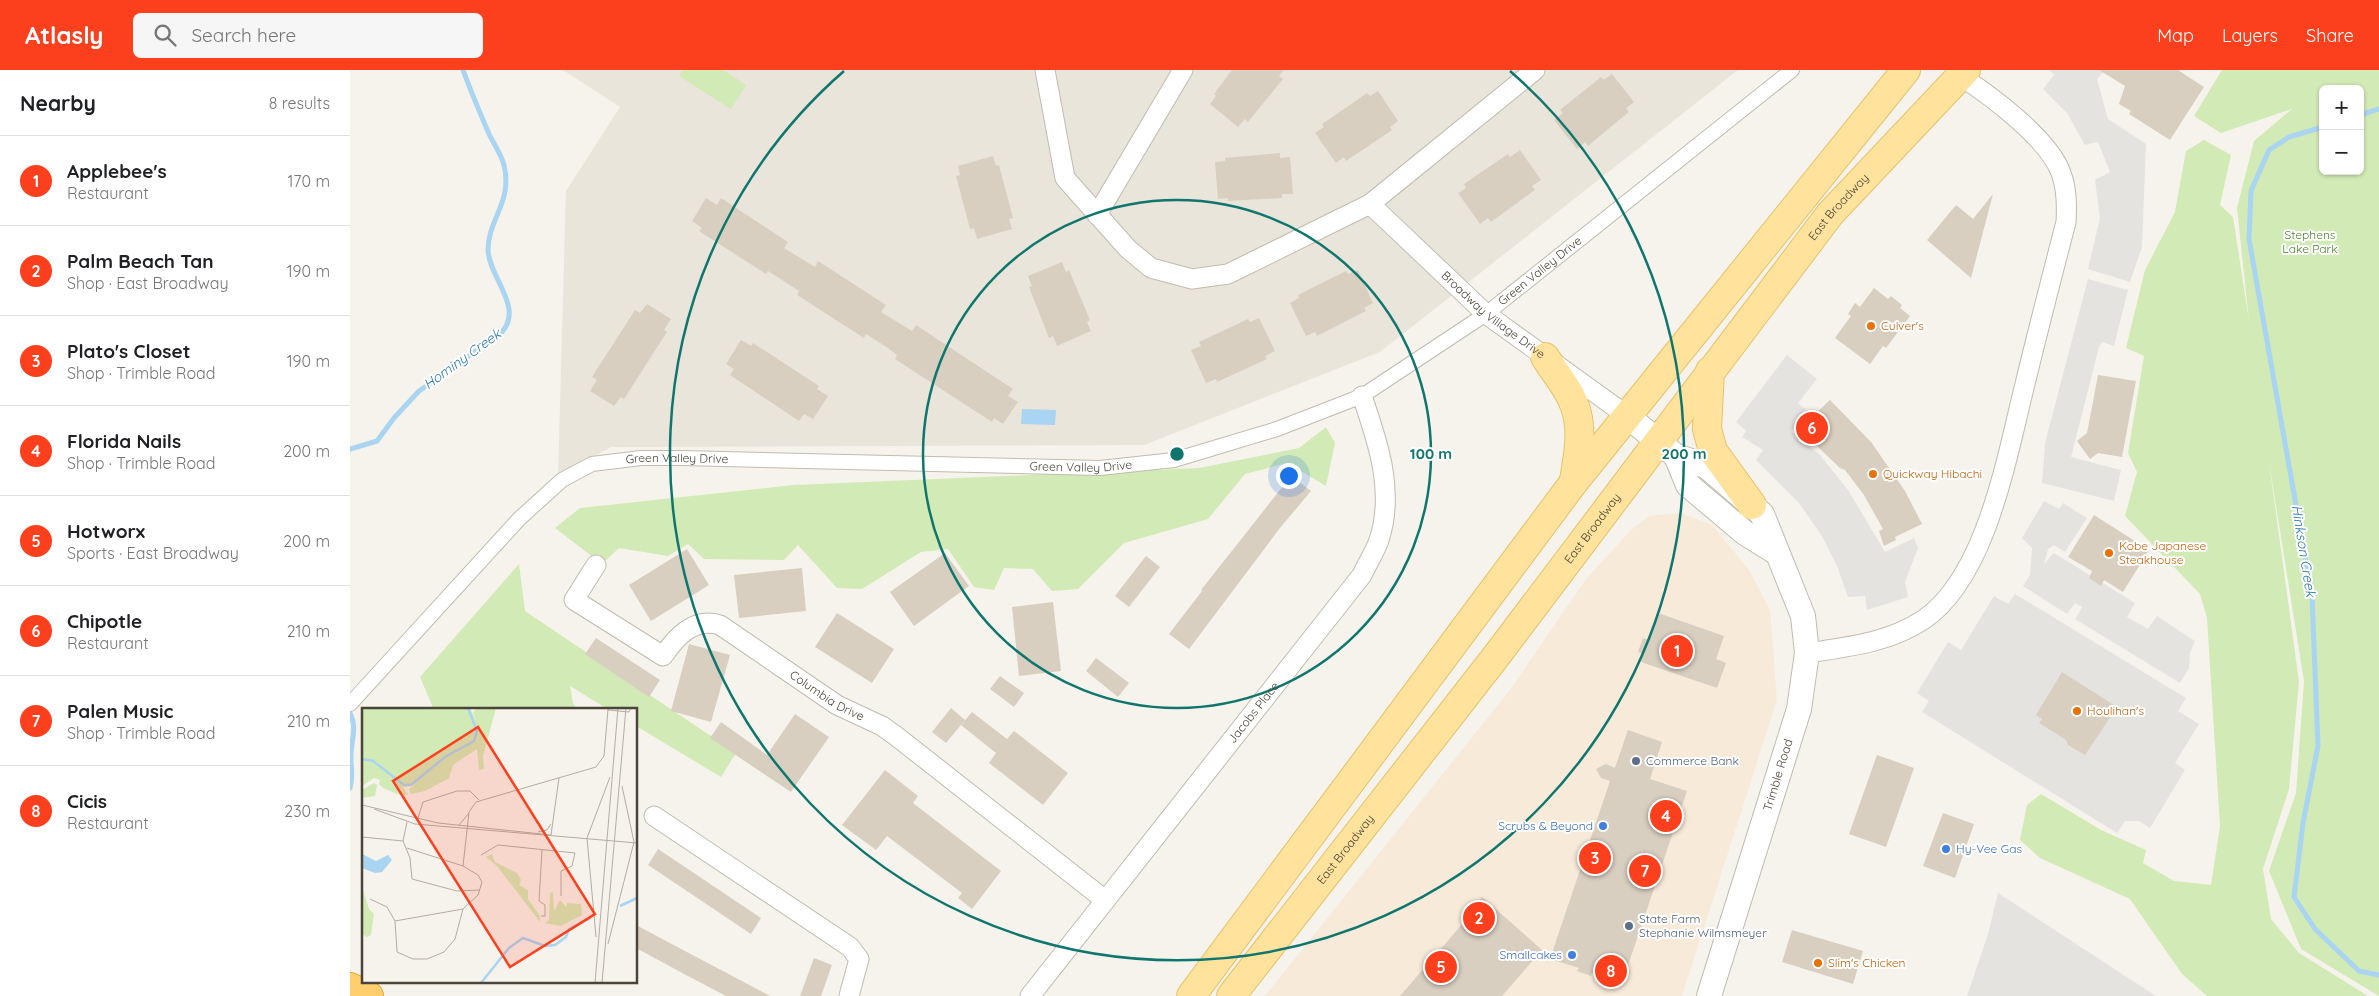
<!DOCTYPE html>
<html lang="en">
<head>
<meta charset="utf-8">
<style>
	:root { --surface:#fff; --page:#f6f6f6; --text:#202124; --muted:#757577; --line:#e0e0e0; --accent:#fc3f1d }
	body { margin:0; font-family:Quicksand,sans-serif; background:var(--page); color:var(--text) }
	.controls { position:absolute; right:15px; top:15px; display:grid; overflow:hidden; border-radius:8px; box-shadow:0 1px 4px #0004 }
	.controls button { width:45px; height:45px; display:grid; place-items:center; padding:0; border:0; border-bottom:1px solid var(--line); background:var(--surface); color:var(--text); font:25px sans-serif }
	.you { position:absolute; left:938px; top:405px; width:18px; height:18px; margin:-12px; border:4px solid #fff; border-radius:50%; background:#1a73e8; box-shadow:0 0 0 8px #1a73e833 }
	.badge { display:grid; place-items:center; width:32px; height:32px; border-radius:50%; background:var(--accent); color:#fff; font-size:16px; font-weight:700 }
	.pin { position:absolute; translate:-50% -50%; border:2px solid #fff; box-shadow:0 1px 5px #0006 }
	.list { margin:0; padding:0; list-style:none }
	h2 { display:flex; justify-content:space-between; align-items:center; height:65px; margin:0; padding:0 20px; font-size:21px }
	h2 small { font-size:16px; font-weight:400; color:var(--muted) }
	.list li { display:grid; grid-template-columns:32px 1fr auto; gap:15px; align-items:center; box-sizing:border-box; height:90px; padding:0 20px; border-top:1px solid var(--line) }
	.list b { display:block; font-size:19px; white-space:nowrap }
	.list p { margin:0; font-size:16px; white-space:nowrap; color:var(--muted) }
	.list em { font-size:16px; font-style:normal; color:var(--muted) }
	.icon { flex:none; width:28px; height:28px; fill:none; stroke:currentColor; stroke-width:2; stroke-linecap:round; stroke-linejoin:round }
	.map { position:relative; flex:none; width:2029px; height:926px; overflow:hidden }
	header { display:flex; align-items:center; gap:30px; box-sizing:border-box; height:70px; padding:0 25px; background:var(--accent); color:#fff }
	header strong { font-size:24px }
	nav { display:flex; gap:28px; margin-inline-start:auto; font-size:18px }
	.search { width:350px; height:45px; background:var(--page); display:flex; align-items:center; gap:12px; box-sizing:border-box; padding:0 18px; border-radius:8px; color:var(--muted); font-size:19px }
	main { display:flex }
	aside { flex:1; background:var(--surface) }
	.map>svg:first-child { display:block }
	.residential { fill:#eae5da }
	.commercial { fill:#f7ead8 }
	.green { fill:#d2eab5; fill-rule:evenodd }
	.parking { fill:#e5e3e0 }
	.water { fill:#a9d4f2 }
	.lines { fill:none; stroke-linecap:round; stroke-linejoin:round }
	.stream { stroke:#a9d4f2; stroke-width:5 }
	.building { fill:#d8cfc1 }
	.pedestrian-casing { stroke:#c2bbae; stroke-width:16 }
	.minor-casing { stroke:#c2bbae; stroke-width:21 }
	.tertiary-casing { stroke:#c2bbae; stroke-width:26 }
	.primary-casing { stroke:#e6c16a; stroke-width:30 }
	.motorway-casing { stroke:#e0a43c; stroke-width:30 }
	.pedestrian { stroke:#fff; stroke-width:14 }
	.minor { stroke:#fff; stroke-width:19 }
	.tertiary { stroke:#fff; stroke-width:24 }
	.primary { stroke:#ffe39c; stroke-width:28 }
	.motorway { stroke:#ffcf6e; stroke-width:28 }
	.ring { fill:none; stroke:#0f766e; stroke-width:2.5 }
	.food-dot { fill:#e8710a; stroke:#fff; stroke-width:2 }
	.service-dot { fill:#5c6f8a; stroke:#fff; stroke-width:2 }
	.shop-dot { fill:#3f7fe0; stroke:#fff; stroke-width:2 }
	.labels { text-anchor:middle; stroke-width:4; stroke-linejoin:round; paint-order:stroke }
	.street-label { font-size:12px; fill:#4b4439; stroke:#fff }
	.park-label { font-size:12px; fill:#4a7f2a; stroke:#fff }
	.food-label { font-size:12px; fill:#c56008; stroke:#fff; text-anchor:start }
	.service-label { font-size:12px; fill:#4e5e75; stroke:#fff; text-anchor:start }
	.shop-label { font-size:12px; fill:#366cbe; stroke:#fff; text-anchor:end }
	.water-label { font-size:14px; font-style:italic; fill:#2e7ab2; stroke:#fff }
	.inset-river { fill:none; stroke:#a9d4f2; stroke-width:2.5 }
	.inset-road { fill:none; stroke:#b2ada4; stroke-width:1 }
	.view { fill:#fc3f1d; fill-opacity:0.15; stroke:#fc3f1d; stroke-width:2.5 }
	.inset-edge { fill:none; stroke:#4b4439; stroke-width:2.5 }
	.centre { fill:#0f766e; stroke:#fff; stroke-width:2.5 }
	.ring-label { font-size:15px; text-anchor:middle; font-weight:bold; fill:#0f766e; stroke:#fff; stroke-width:4; stroke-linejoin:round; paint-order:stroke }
</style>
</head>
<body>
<header>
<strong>Atlasly</strong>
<div class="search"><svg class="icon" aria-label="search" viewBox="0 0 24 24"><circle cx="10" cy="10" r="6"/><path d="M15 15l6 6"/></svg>Search here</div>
<nav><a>Map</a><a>Layers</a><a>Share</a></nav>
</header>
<main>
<aside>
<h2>Nearby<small>8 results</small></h2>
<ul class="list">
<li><span class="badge">1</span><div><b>Applebee's</b><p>Restaurant</p></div><em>170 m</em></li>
<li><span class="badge">2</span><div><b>Palm Beach Tan</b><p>Shop · East Broadway</p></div><em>190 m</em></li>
<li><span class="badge">3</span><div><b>Plato's Closet</b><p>Shop · Trimble Road</p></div><em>190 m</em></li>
<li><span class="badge">4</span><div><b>Florida Nails</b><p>Shop · Trimble Road</p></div><em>200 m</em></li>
<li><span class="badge">5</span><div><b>Hotworx</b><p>Sports · East Broadway</p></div><em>200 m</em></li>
<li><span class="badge">6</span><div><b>Chipotle</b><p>Restaurant</p></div><em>210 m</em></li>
<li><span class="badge">7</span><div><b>Palen Music</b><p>Shop · Trimble Road</p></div><em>210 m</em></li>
<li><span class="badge">8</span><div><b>Cicis</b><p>Restaurant</p></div><em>230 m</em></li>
</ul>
</aside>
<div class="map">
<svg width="2029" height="926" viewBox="0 0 2029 926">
	<rect width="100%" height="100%" fill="#f6f3ec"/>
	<path class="residential" d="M213,0h1175l-358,282 -236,93 -533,2 -53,29 8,-285 54,-84z"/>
	<path class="commercial" d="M1331,443l31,12 37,45 21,40 7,90 -95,296h-417l245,-306 76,-111 46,-50 17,-13z"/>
	<g class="green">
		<path d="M333,0h40l23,15 -15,24 -52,-33z"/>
		<path d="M1872,0h157v926l-78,-47 -32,-78 27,-78 8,-112 -35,-219 30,220 -10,107 -26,80 8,50 28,34 69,43h-161l-25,-22 -52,-75 -90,-41 -20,-18 7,-35 14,-11 60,36 45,20 -3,13 31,18 37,4 9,-59 -13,-208 -7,-24 -75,-78 12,-44 -9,-19 16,-97 -18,-8 19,-78 30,-58 11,-61 18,-11 27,15 -11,50 13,12 16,104 -12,-113 17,-67 38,-32 -71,24 -27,-17zM1973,19h37v82h-37z"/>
		<path d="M976,357l9,16 -9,43 -39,-23 -42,11 -37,45 -84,24 -46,46 -26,2 -19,-22 -29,-1 -10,22 -20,-3 -26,-38 -27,3 -59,37 -25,-1 -39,-43 -14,15 -80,-1 -16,-15 -20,12 -49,-8 -17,16 -47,-36 25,-20 214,-23 405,-17 100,-20z"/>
		<path d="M169,494l6,47 211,142 -15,24 -85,-51v-16h-27l-39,-24 3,17 4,7h-143l-14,-33z"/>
	</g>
	<g class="parking">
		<path d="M1699,0h56l-8,9 11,40 38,25 -4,103 -12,35 -42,-13 12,-51 -5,-38 15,-8 -12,-30 -13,3 -18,-32 -24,-24 11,-14z"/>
		<path d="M1738,209l40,11 -14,56 -12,-4 -3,5 -28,110 50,13 -7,31 -72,-18 3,-40z"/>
		<path d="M1437,285l30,24 -19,24 11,9 -18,19 29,24 28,35 37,62 29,-14 4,10 -13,34 3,15 -41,13 -2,-14 -17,1 -11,-31 -15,-30 -23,-33 -43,-43 7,-10 -21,-13 4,-6 -10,-9z"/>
		<path d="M1694,431l15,8 4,-6 24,15 -22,34 -11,-7 -6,4 -4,15 10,-11 81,50 -8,14 21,12 9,-13 38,25 -5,12 -1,15 -9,15 -105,-64 7,-12 -7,-4 -8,11 -44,-28 7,-11 2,-27 -10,-10z"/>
		<path d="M1665,524l171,104 -8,13 21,13 -24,39 10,7 -35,58 -11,-7h-14l-8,12 -195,-121 7,-11 -12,-8 31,-51 13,8 33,-54 14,8z"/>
		<path d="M1648,823l158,103h-189l21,-62z"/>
	</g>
	<path class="water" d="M672,339l34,1 -1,15 -34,-1z"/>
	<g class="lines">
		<g class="stream">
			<path d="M2010,45l19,-6"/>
			<path d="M1973,57l-34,10 -20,13 -18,41 -2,48 63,357 6,150 -15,77 -9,74 21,32 44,42 20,4"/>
			<path d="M0,379l27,-8 17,-23 25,-27 81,-57c26,-25 -11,-56 -12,-84 0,-31 25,-48 16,-85 -3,-11 -10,-21 -15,-31 -9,-21 -18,-42 -26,-64"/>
			<path d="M0,643c7,14 2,25 1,40 -1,13 3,21 -1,35"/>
		</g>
	</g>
	<g class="building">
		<path d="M882,0h52l-5,6 4,3 -35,43 -3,-3 -7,8 -28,-23 6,-8 -2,-2z"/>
		<path d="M1749,0h79l26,17 -34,53 -41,-26 2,-3 -12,-7 6,-18z"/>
		<path d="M1262,4l22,28 -8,6 3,4 -16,13 -25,21 -3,-4 -8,7 -23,-29 9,-7 -3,-3 41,-33 3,3z"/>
		<path d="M1028,21l20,30 -8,6 2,3 -46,31 -2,-4 -8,6 -21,-30 9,-6 -2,-3 35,-24 10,-7 3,3z"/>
		<path d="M1170,80l21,30 -9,6 3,4 -44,32 -3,-4 -8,6 -22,-31 8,-5 -2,-4 10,-7 34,-23 2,3z"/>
		<path d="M930,83v5l10,-1 3,37h-11v4l-54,3v-3l-10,1 -3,-37 10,-1v-3z"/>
		<path d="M643,86l3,10 3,-1 14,53 -4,1 3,10 -35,10 -3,-11 -4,1 -14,-53 4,-1 -2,-9z"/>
		<path d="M1643,124l-22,84 -44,-38 29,-35 17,14z"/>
		<path d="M356,128l11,7 4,-7 67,44 -4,6 31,19 3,-6 68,44 -5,7 31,19 4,-6 97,64 -5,7 10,6 -15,22 -9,-6 -2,4 -97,-63 2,-4 -9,-7 -22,-14 -2,4 -67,-43 2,-4 -31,-20 -2,3 -67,-43 3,-3 -10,-7z"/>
		<path d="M712,192l4,10 3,-2 21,50 -3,2 4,9 -34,15 -4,-10 -4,2 -20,-51 3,-1 -4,-10z"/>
		<path d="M1008,200l15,33 -9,5 2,3 -49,25 -2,-4 -9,4 -16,-33 9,-5 -1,-3 48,-24 2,3z"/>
		<path d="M1524,218l14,11 3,-3 11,9 -2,3 10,8 -24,32 -3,-2 -13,18 -35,-26 16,-22 -3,-2 7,-11 5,4z"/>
		<path d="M297,234l24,15 -7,11 3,2 -43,67 -3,-2 -7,9 -24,-15 7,-11 -5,-3 43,-67 5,3z"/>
		<path d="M909,248l16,33 -10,5 2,3 -50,23 -1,-3 -10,4 -15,-33 10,-4 -2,-4 49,-23 2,3z"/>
		<path d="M391,270l10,6 2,-3 66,43 -2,3 11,7 -15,23 -9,-5 -5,7 -69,-46 4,-6 -8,-5z"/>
		<path d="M1748,305l38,6 -14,76 -24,-4 -8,6 -13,-18 10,-8z"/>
		<path d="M1480,330l41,42 34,49 17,33 -27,13 1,3 -12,6 -5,-15 4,-2 -19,-34 -19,-25 -5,-2 -41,-39z"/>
		<path d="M941,406l20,15 -31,37 -91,121 -20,-15 33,-43 -1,-1z"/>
		<path d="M1744,445l55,35 -26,42 -19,-12 -3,6 -12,-8 3,-7 -24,-14z"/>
		<path d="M337,479l22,36 -58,36 -22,-36z"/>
		<path d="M595,483l24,33 -55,40 -24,-34z"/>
		<path d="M796,486l14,11 -31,40 -14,-11z"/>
		<path d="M452,498l4,43 -67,7 -5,-43z"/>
		<path d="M703,532l8,69 -42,5 -7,-69z"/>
		<path d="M487,543l57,36 -22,34 -57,-36z"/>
		<path d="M1308,543l66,23 -8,23 10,4 -9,25 -76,-26 2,-8 -5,-2 5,-14 6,2z"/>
		<path d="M246,568l64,42 -11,17 -64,-43z"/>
		<path d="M339,574l41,11 -19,67 -40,-11z"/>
		<path d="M746,588l33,25 -11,14 -32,-26z"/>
		<path d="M1712,602l55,35 -32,48 -17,-10 -2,-5 -27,-17 3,-4 -6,-4z"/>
		<path d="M650,606l24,17 -10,14 -24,-18z"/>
		<path d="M601,638l14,12 -19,23 -14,-11z"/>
		<path d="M622,642l35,27 7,-8 54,42 -25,32 -54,-42 7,-10 -35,-28z"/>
		<path d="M445,644l34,23 -38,55 -81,-54 11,-16 46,33z"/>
		<path d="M1278,660l34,12 -12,37 37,12 -65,192 -30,-10 -1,3 -14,-5 2,-3 -29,-9 60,-178 -9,-3 -5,-9 10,-5 9,4z"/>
		<path d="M1527,685l37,13 -28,79 -37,-13z"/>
		<path d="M535,700l33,26 -5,7 88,68 -29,38 -14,-11 4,-5 -75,-57 -11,14 -34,-25z"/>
		<path d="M1593,743l31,11 -19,54 -32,-12z"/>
		<path d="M308,779l103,69 -10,16 -103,-69z"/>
		<path d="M1132,827l60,53 -40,46h-102l71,-82 -2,-2z"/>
		<path d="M286,855l49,26 85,45h-44l-40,-21 -50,-27z"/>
		<path d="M1442,860l71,21 -10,33 -71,-22z"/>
		<path d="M464,888l18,7 -11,31h-21z"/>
	</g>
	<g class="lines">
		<defs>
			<g id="pedestrian">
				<path id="s1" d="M0,634l169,-185 43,-39 30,-16 49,-6h41l418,10 74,-8 103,-31 85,-33 124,-82 306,-244"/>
			</g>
			<g id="minor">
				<path d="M695,0l20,108 63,71 23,19 41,11 36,-5 142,-70 165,-134"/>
				<path id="s2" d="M1020,134l116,110 140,101"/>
				<path d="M747,145l86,-145"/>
				<path id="s3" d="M246,495l-22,35 89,56c14,-20 31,-39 57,-31l117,80 45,21 14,10 209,164"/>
				<path d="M1457,583c40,-6 81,-10 116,-33 64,-43 84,-165 102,-236 13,-54 27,-108 41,-162 1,-17 1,-33 -5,-49 -12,-34 -71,-78 -101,-97"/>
				<path d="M304,746l196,131 9,12 -10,37"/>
				<path id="s4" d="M680,926l332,-421c5,-11 13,-23 17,-35 16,-48 -1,-98 -17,-144"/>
			</g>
			<g id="tertiary">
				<path d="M1276,345l50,41 30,10 56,48 41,102 4,37 -8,56 -90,287"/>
				<path d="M1326,386l12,29 57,48 32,20"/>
			</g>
			<g id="primary">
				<path d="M1195,287c9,15 23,30 29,47 10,25 4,51 0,77"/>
				<path d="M1360,301l-3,58 6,22 39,54"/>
				<path d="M841,926l383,-514 332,-412"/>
				<path id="s5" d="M881,926l263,-337 336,-445 136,-144"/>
			</g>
			<path id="motorway" d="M0,917l19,9"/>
		</defs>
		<use href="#pedestrian" class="pedestrian-casing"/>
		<use href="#minor" class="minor-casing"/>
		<use href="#tertiary" class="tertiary-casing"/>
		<use href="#primary" class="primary-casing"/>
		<use href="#motorway" class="motorway-casing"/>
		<use href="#pedestrian" class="pedestrian"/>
		<use href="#minor" class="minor"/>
		<use href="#tertiary" class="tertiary"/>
		<use href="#primary" class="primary"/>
		<use href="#motorway" class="motorway"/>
	</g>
	<g class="ring">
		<circle cx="827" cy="384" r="254"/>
		<path d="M1160 1A507 507 0 1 1 494 1"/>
	</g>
	<g class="food-dot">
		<circle cx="1521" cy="256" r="5"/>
		<circle cx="1523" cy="404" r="5"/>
		<circle cx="1759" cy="483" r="5"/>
		<circle cx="1727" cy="641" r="5"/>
		<circle cx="1468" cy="893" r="5"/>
	</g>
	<g class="service-dot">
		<circle cx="1286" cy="691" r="5"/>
		<circle cx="1279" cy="856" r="5"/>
	</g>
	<g class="shop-dot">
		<circle cx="1253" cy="756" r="5"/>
		<circle cx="1596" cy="779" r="5"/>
		<circle cx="1222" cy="885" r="5"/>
	</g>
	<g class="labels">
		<g class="street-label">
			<text dy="4" stroke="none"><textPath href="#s5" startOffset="996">East Broadway</textPath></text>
			<text dy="4" stroke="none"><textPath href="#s1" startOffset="1342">Green Valley Drive</textPath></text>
			<text dy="4" stroke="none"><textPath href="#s2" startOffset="166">Broadway Village Drive</textPath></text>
			<text dy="4" stroke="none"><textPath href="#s1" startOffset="428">Green Valley Drive</textPath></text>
			<text dy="4" stroke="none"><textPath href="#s1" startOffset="832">Green Valley Drive</textPath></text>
			<text dy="4" stroke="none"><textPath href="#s5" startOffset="591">East Broadway</textPath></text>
			<text dy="4" stroke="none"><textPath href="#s3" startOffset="345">Columbia Drive</textPath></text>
			<text dy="4" stroke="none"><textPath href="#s4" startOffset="361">Jacobs Place</textPath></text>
			<text transform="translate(1428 705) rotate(-73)" y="4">Trimble Road</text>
			<text dy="4" stroke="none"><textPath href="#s5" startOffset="186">East Broadway</textPath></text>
		</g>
		<g class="park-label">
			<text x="1960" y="169">Stephens<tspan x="1960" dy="14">Lake Park</tspan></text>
		</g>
		<g class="food-label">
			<text x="1531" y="260">Culver's</text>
			<text x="1533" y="408">Quickway Hibachi</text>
			<text x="1769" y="480">Kobe Japanese<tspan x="1769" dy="14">Steakhouse</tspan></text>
			<text x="1737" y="645">Houlihan's</text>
			<text x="1478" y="897">Slim's Chicken</text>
		</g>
		<g class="service-label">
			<text x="1296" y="695">Commerce Bank</text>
			<text x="1289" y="853">State Farm<tspan x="1289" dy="14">Stephanie Wilmsmeyer</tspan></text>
		</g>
		<g class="shop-label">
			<text x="1243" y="760">Scrubs &amp; Beyond</text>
			<text x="1606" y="783" text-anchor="start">Hy-Vee Gas</text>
			<text x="1212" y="889">Smallcakes</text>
		</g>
		<g class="water-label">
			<text transform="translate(112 289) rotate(-36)" y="5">Hominy Creek</text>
			<text transform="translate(1954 481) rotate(81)" y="5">Hinkson Creek</text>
		</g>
	</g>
	<g transform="translate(12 638)">
		<rect width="275" height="275" fill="#f6f3ec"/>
		<path d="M0,0h108l7,15 -4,-10 4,-5h19l-13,48 1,13 -5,1 -2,-21 -24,16 -4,13 -24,13 -14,3 -2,-5 6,-4 -12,2 5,8h-8l-17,-7 -4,-4 1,-4 -6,-2 -12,8zM12,75l3,2 -2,11 -13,2v-8zM130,146l3,8 22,11 4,7 -2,5 9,5v9l12,17v6l-43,-56 -11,-9zM0,179l7,22 5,5 -3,21 -4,2 -5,-3zM191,184l1,19 6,-11 6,7 1,-4 14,1 1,11 -21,11 -16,-3 4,-3 1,-27z" fill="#d2eab5"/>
		<path d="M0,146l14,7 12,-6 4,5 -10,12 -7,1 -13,-5z" fill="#a9d4f2"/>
		<path class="inset-river" d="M0,51l11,2 31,24h7l34,-28 29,-16 3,-10 -9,-23M258,198l17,-8M119,275l28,-35 14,-10 22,8 10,-1 11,-8 3,-8 22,-11"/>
		<path class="inset-road" d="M246,2l21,2 2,-4M0,97l76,18 113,12M12,101l41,15 222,19M56,110l5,-16 34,-11h13l9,9M45,114l-4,19 7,17 2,21 45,12 23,-1M97,117l10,-12M176,124l9,-2 4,-6M189,127l8,-57M0,129l41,4M119,147l17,-10 77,8 -3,13 -11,5v25M101,158l6,-54 7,-10 120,-35 8,-11 4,-47M8,191l17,8 8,14 68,-12 15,-14 4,-13 -4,-7 -15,-9 -56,-18M179,208h4v-11l-6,-4 3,-51M33,213l2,31 16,7h14l17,-7 11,-13 8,-30M234,229l-9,-99 23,-61M246,236l26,-102 -12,-56M233,275l23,-275M240,275l24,-275"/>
		<path class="view" d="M116,19l117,187 -85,53 -117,-186z"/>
		<rect width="275" height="275" class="inset-edge"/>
	</g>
	<circle cx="827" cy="384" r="8" class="centre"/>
	<g class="ring-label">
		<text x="1081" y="389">100 m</text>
		<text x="1334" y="389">200 m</text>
	</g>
</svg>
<div class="controls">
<button>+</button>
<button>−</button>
</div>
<div class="you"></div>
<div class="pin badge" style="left:1327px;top:581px">1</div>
<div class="pin badge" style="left:1129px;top:848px">2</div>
<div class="pin badge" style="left:1245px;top:788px">3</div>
<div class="pin badge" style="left:1316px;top:746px">4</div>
<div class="pin badge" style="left:1091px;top:897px">5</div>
<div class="pin badge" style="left:1462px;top:358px">6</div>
<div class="pin badge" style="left:1295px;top:801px">7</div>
<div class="pin badge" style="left:1261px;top:901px">8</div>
</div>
</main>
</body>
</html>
